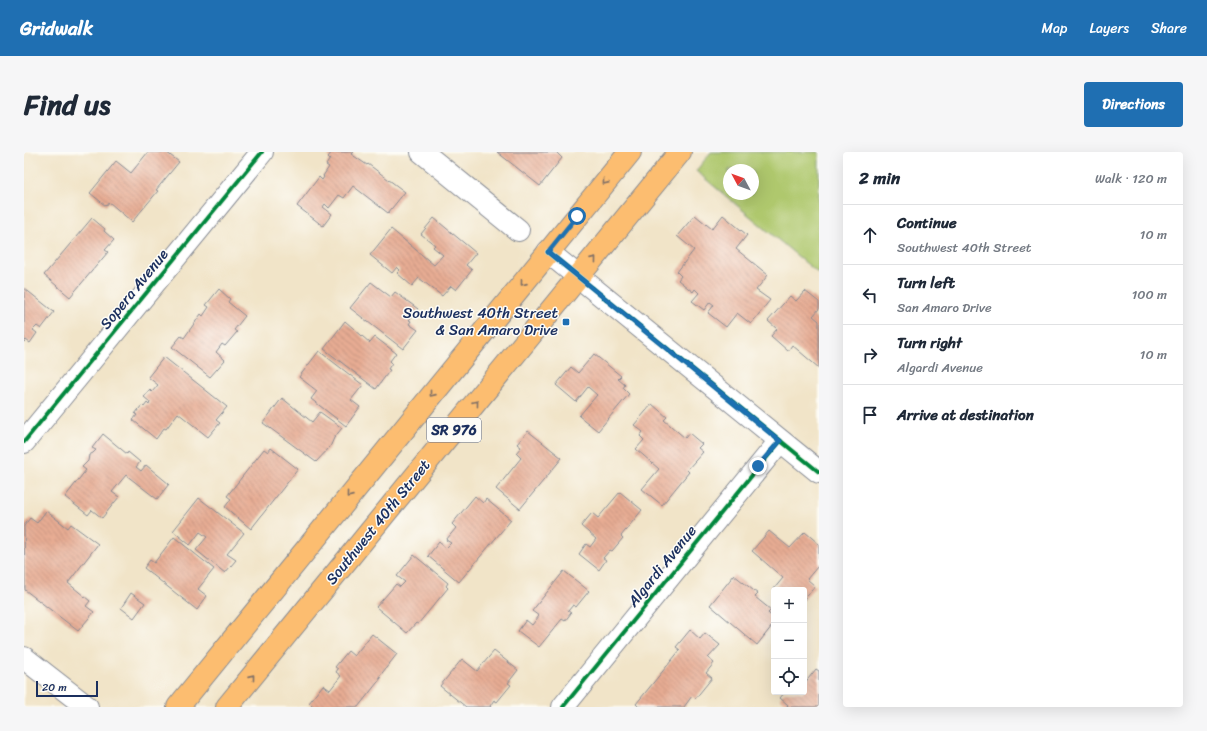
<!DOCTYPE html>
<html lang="en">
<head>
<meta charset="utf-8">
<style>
	:root { --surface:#fff; --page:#f6f6f7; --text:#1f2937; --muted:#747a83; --line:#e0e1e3; --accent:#1f6fb2 }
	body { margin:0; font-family:Sriracha,sans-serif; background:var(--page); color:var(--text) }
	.controls { position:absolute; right:12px; bottom:12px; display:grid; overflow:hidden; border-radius:4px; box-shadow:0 4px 16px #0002 }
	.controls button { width:36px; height:36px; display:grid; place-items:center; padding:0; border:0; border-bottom:1px solid var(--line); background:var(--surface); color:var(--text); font:20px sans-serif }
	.compass { position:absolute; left:699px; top:12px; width:36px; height:36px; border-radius:50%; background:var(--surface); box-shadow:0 4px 16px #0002; rotate:311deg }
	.scale { position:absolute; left:12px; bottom:10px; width:62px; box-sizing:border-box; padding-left:4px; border:2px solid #1b2f5e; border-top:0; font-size:11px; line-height:14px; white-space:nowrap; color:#1b2f5e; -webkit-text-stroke:3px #fdfcf7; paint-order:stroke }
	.stop { position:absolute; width:12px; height:12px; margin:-9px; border:3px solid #1f6fb2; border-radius:50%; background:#fff }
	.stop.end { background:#1f6fb2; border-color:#fff; box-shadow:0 1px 4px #0008 }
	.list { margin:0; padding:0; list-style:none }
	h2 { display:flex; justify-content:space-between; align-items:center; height:52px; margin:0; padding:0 16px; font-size:17px }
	h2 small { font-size:13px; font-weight:400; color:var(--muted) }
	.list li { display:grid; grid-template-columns:26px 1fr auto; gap:12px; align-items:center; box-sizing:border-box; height:60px; padding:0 16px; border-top:1px solid var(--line) }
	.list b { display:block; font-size:15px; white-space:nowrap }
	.list p { margin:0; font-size:13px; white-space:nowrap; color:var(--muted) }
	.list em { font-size:13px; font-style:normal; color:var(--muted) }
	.icon { flex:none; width:22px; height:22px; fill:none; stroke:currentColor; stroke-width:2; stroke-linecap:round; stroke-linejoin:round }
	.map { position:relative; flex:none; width:795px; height:555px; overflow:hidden; border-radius:4px }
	header { display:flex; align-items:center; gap:24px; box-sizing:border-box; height:56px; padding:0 20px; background:var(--accent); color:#fff }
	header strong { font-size:19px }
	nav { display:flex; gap:22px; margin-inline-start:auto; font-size:14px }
	.intro { display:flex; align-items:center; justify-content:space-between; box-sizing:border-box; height:96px; padding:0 24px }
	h1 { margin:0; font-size:28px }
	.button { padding:10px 18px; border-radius:4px; background:var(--accent); color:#fff; font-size:14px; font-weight:700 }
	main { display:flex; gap:24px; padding:0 24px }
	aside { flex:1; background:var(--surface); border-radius:4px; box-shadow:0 4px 16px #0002 }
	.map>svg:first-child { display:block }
	.grass { fill:#afc86d; stroke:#657c66; fill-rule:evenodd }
	.building { fill:url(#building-back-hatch) }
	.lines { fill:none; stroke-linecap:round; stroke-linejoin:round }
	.minor-casing { stroke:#868a93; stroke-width:24 }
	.major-casing { stroke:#868a93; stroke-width:24 }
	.minor { stroke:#fff; stroke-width:22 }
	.major { stroke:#fcbd6f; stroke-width:22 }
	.cycleway-casing { stroke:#fdfcf7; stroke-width:6 }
	.cycleway { stroke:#00873e; stroke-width:4 }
	.oneway { stroke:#806f66 }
	.route { stroke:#1f6fb2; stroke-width:5 }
	.poi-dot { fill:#1f6fb2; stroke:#fdfcf7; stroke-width:1.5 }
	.labels { text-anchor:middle; stroke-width:3; stroke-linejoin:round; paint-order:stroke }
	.shield { fill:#fdfcf7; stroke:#5f6c8c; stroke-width:1 }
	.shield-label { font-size:14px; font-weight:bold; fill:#1b2f5e }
	.street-label { font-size:15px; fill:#1b2f5e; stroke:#fdfcf7 }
	.poi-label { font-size:15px; fill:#1b2f5e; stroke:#fdfcf7; text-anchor:end }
</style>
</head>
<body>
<header>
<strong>Gridwalk</strong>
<nav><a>Map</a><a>Layers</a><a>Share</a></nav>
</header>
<div class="intro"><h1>Find us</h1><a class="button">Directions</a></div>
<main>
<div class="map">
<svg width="795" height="555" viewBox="0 0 795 555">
	<defs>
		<pattern id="building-back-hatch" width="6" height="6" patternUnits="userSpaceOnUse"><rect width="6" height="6" fill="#e7ac93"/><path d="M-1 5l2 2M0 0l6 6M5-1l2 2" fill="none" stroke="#ba8c7b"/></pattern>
	</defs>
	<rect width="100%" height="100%" fill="#fdfcf7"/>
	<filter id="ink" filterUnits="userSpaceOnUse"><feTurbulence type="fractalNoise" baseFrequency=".025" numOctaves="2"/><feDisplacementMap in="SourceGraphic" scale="8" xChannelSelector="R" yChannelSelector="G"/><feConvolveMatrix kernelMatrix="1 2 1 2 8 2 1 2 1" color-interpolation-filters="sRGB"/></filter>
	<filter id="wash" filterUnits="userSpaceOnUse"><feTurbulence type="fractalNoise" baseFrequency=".012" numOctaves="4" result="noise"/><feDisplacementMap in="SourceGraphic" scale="16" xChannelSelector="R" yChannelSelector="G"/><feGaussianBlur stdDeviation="0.9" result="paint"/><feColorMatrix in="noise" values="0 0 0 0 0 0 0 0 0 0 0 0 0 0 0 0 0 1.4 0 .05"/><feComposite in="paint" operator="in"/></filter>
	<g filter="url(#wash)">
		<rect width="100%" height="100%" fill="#f1e4c8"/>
		<path class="grass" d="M687,0h108v122l-123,-103zM705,18h24v24h-24z"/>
		<g id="blocks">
			<g class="building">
				<path d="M124,0h18l13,10 -23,28 2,1 -26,31 -23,-20 -3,4 -16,-13 26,-32 15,12z"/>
				<path d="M308,0h21l-2,2 16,11 1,-1 37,28 -17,21 -35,-27 -9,12 -5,-3 -10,13 -4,-4 -2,3 9,7 -9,12 -26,-20 22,-29 3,3 2,-3 -1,-1 6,-9 -3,-2 4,-6 -2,-2z"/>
				<path d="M473,0h59l6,6 -22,28z"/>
				<path d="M671,63l17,14 11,-14 24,20 -11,14 32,26 -12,15 14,10 -19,24 -14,-11 -11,14 -18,-14 6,-8 -4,-3 -6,8 -12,-9 7,-8 -4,-4 -2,3 -15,-12 3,-4 -4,-4 17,-22 -17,-14z"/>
				<path d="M68,66l13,11 -1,2 10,9 -9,10 3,2 -38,45 -26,-22z"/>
				<path d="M410,66l42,35 -10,12 6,5 -16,20 -5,-4 -9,10 -23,-18 -7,8 -15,-13 3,-3 -3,-3 -5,6 -22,-18 21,-26 43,36 9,-10 -10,-8 2,-2 -14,-11z"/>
				<path d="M347,130l20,15 4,-5 23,17 -9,11 2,1 -2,3 9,6 -15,19 -53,-41z"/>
				<path d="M0,136l30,24 -13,17 -4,-3 -4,4 4,3 -7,10 -4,-3 -2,2z"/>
				<path d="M195,137l11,10 -2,3 17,14 -11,14 3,2 -12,14 -3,-2 -6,8 9,8 -15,17 -38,-30 9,-11 3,2 17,-24 2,2 6,-9 -3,-2z"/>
				<path d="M781,139l14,11v7l-6,7 6,5v47l-27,-23 -4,6 -17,-15 6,-7 -9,-8 22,-25 6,5z"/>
				<path d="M321,169l25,22 5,-6 21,16 -6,8 2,2 -4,6 2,1 -14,19 -52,-40z"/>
				<path d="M295,199l44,34 -12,15 9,7 -14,19 -35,-27 6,-8 -18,-14z"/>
				<path d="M570,202l27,22 -3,3 7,6 -2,3 6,6 -31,37 -19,-15 18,-21 -9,-8 -12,15 -20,-17 15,-18 7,6z"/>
				<path d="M140,205l63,50 -11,13 4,3 -12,14 -30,-24 -12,16 -2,-1 -8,11 -23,-19 4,-5 -2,-1 7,-9 2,2 3,-4 2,2 1,-3 -6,-5 6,-7 2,2 6,-7 -10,-8z"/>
				<path d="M258,246l30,24 8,-10 22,16 -8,10 -4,9 -14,15 -53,-39z"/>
				<path d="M628,252l15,13 -3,3 21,18 4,-5 13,11 -4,4 5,4 -16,18 2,2 -27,33 -20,-16 17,-20 -23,-20 8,-9 -4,-4 3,-4 -9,-7z"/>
				<path d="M504,279l34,27 -42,51 -24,-20 25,-31 -5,-5 5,-6 -4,-3z"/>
				<path d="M79,282l24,20 1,-2 12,10 -4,5 5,4 5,-6 23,19 -12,15 -31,-24 -14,17 7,5 -17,21 -10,-8 -4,5 -23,-18 21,-27 -4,-3 6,-6 1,-6 4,-2 3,-3 -4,-2z"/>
				<path d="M247,296l27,21 -47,60 -26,-22 6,-8 -4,-3 37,-47 4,3z"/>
				<path d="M596,340l22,18 -21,26 2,2 -11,13 -2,-1 -7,8 3,2 -7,10 -20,-16 7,-10 4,3 6,-8 -15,-13 11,-13 6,5z"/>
				<path d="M451,344l8,7 3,-4 25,21 -52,62 -31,-26 11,-14 7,6 5,-5 -5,-3 10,-12 -4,-4z"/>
				<path d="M175,346l45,35 -17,21 9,6 -11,13 -29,-23 11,-13 -7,-5 -10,13 -17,-14z"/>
				<path d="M22,359l22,17 3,-4 27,20 -30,39 22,18 -4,5 8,6 -16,19 -53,-41 -1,-64 6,-8 7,5z"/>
				<path d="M745,379l21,17 15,-16 14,12v23l-1,-1 -11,13 8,7 -11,14v-10h-31l10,-12 -31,-27z"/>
				<path d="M150,385l40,32 -16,20 9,7 -10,14 -53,-42 6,-8 4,3z"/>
				<path d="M390,403l34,28 -2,3 2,2 -30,36 -2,-1 -9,10 -31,-26 20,-23 4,3 5,-5 -8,-6z"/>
				<path d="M540,419l25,20 -13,16 -3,-2 -5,6 3,2 -6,8 -3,-2 -23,28 -21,-16 8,-11 6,5 7,-9 -7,-5z"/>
				<path d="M710,423l24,19 -3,3 16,13 -3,3 6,5v9l-2,-1 -15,19 -47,-40z"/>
				<path d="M107,441l14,10 -11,15 -13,-10z"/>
				<path d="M666,478l10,9 5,-6 15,12 -12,13 6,5 -8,10 6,5 -17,21 -3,-3 -8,11h-45l-3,-3 44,-54 -4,-3z"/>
				<path d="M348,482l25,20 -18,23 2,1 -23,29h-45l-4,-4 14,-18 7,5 11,-14 -5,-4 2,-3 -3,-2 13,-16 6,5z"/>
				<path d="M470,499l24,19 -10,13 3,2 -14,17 -3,-2 -4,6 1,1h-25l-26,-21 22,-27 15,12z"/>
				<path d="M792,517l3,2v36h-33l2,-2 -8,-7 5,-6h19v-8z"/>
			</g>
		</g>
	</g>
	<g filter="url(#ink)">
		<use href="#blocks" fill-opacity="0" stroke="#868a93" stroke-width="1"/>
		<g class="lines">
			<defs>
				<g id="minor">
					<path d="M398,0l96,78"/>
					<path d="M524,100l271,220"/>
					<path d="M0,290l238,-290"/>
					<path d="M0,506l63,49"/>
					<path d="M539,555l217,-266"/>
				</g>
				<g id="major">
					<path d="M154,555l452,-555"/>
					<path d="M203,555l453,-555"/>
				</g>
			</defs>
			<use href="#minor" class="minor-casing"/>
			<use href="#major" class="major-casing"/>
			<use href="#minor" class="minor"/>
			<use href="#major" class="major"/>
			<defs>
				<g id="cycleway">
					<path d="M524,100l271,220"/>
					<path d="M0,290l238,-290"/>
					<path d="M539,555l217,-266"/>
				</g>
			</defs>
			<use href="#cycleway" class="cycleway-casing"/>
			<use href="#cycleway" class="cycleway"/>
		</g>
		<defs><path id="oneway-chevron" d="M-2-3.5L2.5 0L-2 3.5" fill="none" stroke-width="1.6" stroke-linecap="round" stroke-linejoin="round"/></defs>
		<g class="oneway">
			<use href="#oneway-chevron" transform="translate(581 30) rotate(129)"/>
			<use href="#oneway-chevron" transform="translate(570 107) rotate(-51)"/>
			<use href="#oneway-chevron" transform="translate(499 131) rotate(129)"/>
			<use href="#oneway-chevron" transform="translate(408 242) rotate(129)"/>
			<use href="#oneway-chevron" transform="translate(452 251) rotate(-51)"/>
			<use href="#oneway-chevron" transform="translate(325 343) rotate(129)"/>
			<use href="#oneway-chevron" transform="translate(228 525) rotate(-51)"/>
		</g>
	</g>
	<g class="lines" filter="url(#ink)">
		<path class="route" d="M553,64l-29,36 232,189 -22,25"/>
	</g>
	<rect class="poi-dot" x="538" y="166" width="8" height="8" rx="2"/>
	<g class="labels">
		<rect class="shield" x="403" y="266" width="54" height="24" rx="3"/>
		<g class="shield-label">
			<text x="430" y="283">SR 976</text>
		</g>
		<g class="street-label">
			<text transform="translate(110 137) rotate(-51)" y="5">Sopera Avenue</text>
			<text transform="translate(354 370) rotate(-51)" y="5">Southwest 40th Street</text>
			<text transform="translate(638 414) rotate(-51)" y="5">Algardi Avenue</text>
		</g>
		<g class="poi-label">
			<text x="534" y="166">Southwest 40th Street<tspan x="534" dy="17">&amp; San Amaro Drive</tspan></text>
		</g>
	</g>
</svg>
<div class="controls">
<button>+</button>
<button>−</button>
<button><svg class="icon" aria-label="locate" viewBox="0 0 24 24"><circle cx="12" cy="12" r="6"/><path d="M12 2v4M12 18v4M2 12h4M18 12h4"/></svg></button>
</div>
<svg class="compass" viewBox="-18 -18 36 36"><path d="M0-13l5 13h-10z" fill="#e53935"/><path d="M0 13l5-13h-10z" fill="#747a83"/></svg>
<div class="scale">20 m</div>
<div class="stop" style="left:553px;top:64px"></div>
<div class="stop end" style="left:734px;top:314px"></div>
</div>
<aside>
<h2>2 min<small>Walk · 120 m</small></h2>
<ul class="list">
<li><svg class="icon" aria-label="ahead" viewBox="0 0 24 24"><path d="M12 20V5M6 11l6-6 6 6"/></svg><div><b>Continue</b><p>Southwest 40th Street</p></div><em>10 m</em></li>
<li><svg class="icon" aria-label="left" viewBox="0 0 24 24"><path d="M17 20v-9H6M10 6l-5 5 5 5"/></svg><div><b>Turn left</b><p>San Amaro Drive</p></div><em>100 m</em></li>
<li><svg class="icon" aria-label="right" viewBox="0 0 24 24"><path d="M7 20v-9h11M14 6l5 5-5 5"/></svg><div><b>Turn right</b><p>Algardi Avenue</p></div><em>10 m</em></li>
<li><svg class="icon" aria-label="arrive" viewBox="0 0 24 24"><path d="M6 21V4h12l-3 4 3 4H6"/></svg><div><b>Arrive at destination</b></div></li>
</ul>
</aside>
</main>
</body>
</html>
